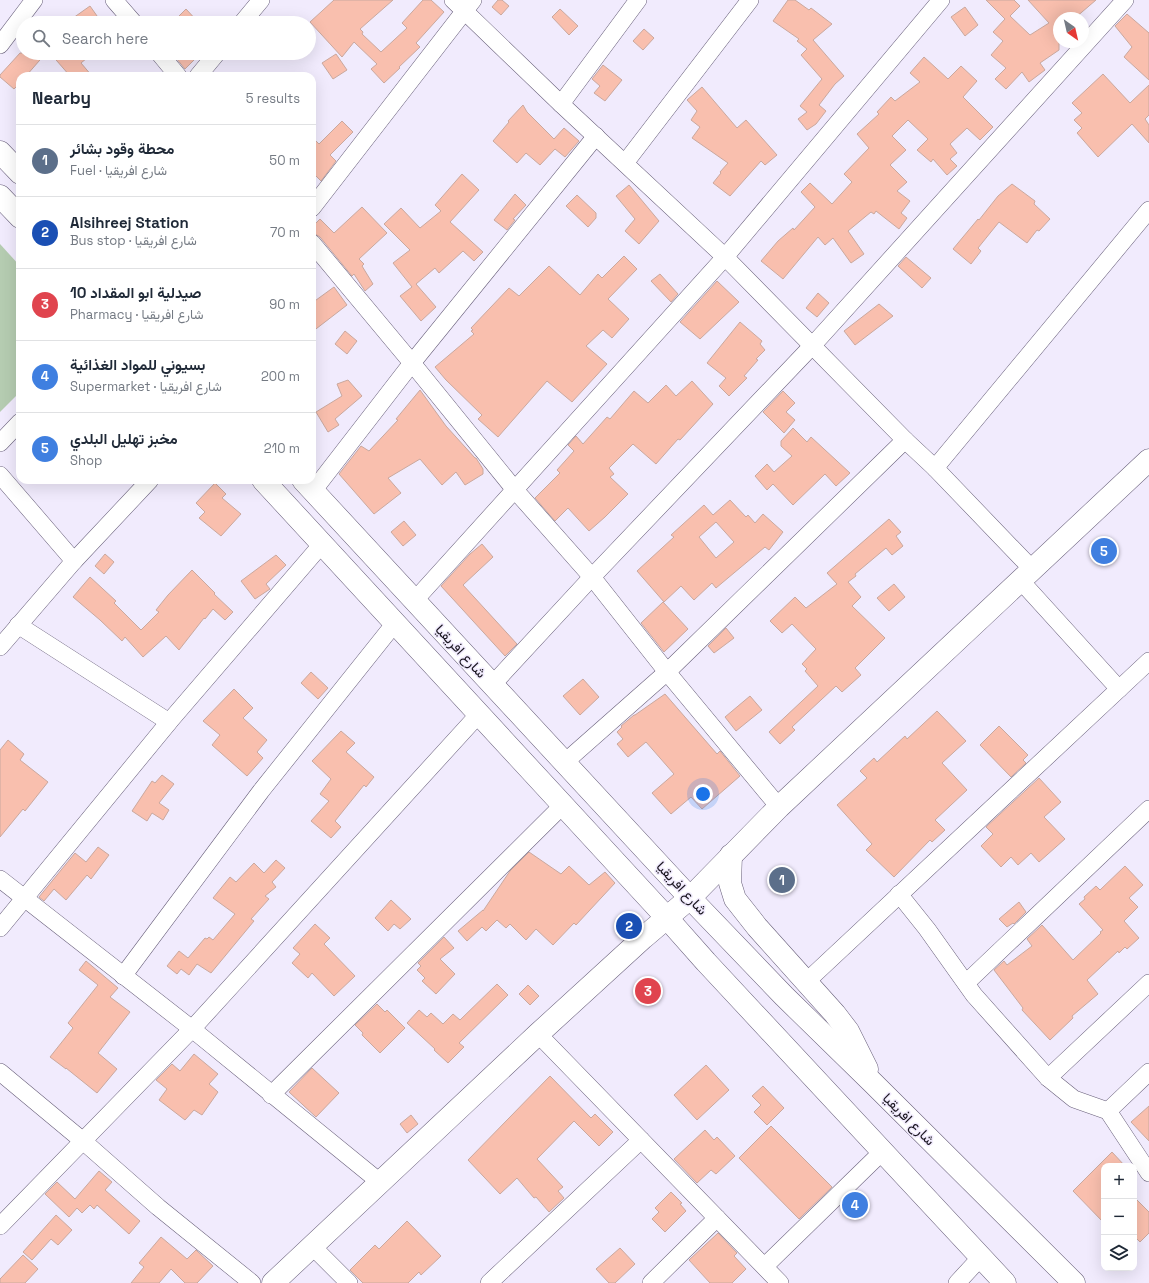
<!DOCTYPE html>
<html lang="en">
<head>
<meta charset="utf-8">
<style>
	:root { --surface:#fff; --page:#f2f2f3; --text:#1f2937; --muted:#747a83; --line:#e0e1e3; --accent:#7c3aed }
	body { margin:0; font-family:"Space Grotesk",Vazirmatn,sans-serif; background:var(--page); color:var(--text) }
	.controls { position:absolute; right:12px; bottom:12px; display:grid; overflow:hidden; border-radius:8px; box-shadow:0 4px 16px #0002 }
	.controls button { width:36px; height:36px; display:grid; place-items:center; padding:0; border:0; border-bottom:1px solid var(--line); background:var(--surface); color:var(--text); font:20px sans-serif }
	.compass { position:absolute; left:1053px; top:12px; width:36px; height:36px; border-radius:50%; background:var(--surface); box-shadow:0 4px 16px #0002; rotate:146deg }
	.you { position:absolute; left:703px; top:794px; width:14px; height:14px; margin:-10px; border:3px solid #fff; border-radius:50%; background:#1a73e8; box-shadow:0 0 0 6px #1a73e833 }
	.badge { display:grid; place-items:center; width:26px; height:26px; border-radius:50%; background:var(--accent); color:#fff; font-size:13px; font-weight:700 }
	.pin { position:absolute; translate:-50% -50%; border:2px solid #fff; box-shadow:0 1px 4px #0006 }
	.list { margin:0; padding:0; list-style:none }
	h2 { display:flex; justify-content:space-between; align-items:center; height:52px; margin:0; padding:0 16px; font-size:17px }
	h2 small { font-size:13px; font-weight:400; color:var(--muted) }
	.list li { display:grid; grid-template-columns:26px 1fr auto; gap:12px; align-items:center; box-sizing:border-box; height:72px; padding:0 16px; border-top:1px solid var(--line) }
	.list b { display:block; font-size:15px; white-space:nowrap }
	.list p { margin:0; font-size:13px; white-space:nowrap; color:var(--muted) }
	.list em { font-size:13px; font-style:normal; color:var(--muted) }
	.icon { flex:none; width:22px; height:22px; fill:none; stroke:currentColor; stroke-width:2; stroke-linecap:round; stroke-linejoin:round }
	.map { position:relative; flex:none; width:1149px; height:1283px; overflow:hidden }
	.search { position:absolute; background:var(--surface); box-shadow:0 4px 16px #0002; left:16px; top:16px; width:300px; height:44px; display:flex; align-items:center; gap:10px; box-sizing:border-box; padding:0 14px; border-radius:22px; color:var(--muted); font-size:15px }
	.panel { position:absolute; background:var(--surface); box-shadow:0 4px 16px #0002; left:16px; top:72px; width:300px; height:412px; border-radius:12px }
	.map>svg:first-child { display:block }
	.green { fill:#b5ccb1 }
	.building { fill:#f9bfae; stroke:#caa89e; fill-rule:evenodd }
	.lines { fill:none; stroke-linecap:round; stroke-linejoin:round }
	.street-casing { stroke:#685f7a; stroke-width:18 }
	.secondary-casing { stroke:#685f7a; stroke-width:23 }
	.street { stroke:#fff; stroke-width:17 }
	.secondary { stroke:#fff; stroke-width:22 }
	.labels { text-anchor:middle; stroke-width:3; stroke-linejoin:round; paint-order:stroke }
	.street-label { font-size:14px; fill:#19151f; stroke:#f1ebfd }
</style>
</head>
<body>
<div class="map">
<svg width="1149" height="1283" viewBox="0 0 1149 1283">
	<rect width="100%" height="100%" fill="#f1ebfd"/>
	<path class="green" d="M0,244l20,22v126l-20,20z"/>
	<g class="building">
		<path d="M334,0h59l-33,29 3,3 -1,2 19,18 26,-24 -5,-5 21,-23h8l13,12 -28,31 4,4 -21,20 1,1 -16,15 -13,-14 6,-5 -23,-22 -12,15 -32,-35z"/>
		<path d="M498,0h4l7,6 -8,9 -9,-8z"/>
		<path d="M788,0h7l14,10 2,-2 21,16 -19,16 31,36 -9,8 -16,21 7,6 -10,13 -9,6 -9,-11 9,-7 -7,-6 22,-27 -21,-24 6,-6 -10,-8 2,-2 -26,-18z"/>
		<path d="M986,0h28l6,6 -10,10 20,19 19,-12 -21,-23h68l-21,18h-16v32l-19,13 5,7 -16,12 -7,-10 -16,17 -11,-10 11,-11 -15,-13 12,-14 -10,-9 12,-13z"/>
		<path d="M90,6l12,17h-36z"/>
		<path d="M965,7l13,18 -13,11 -14,-19z"/>
		<path d="M186,9l13,14h-27z"/>
		<path d="M560,9l18,17 -9,9 -17,-18z"/>
		<path d="M1127,14l22,19v47l-25,-23 8,-10 -17,-21z"/>
		<path d="M644,29l10,9 -11,12 -10,-9z"/>
		<path d="M20,53h26l-20,23h-6v7l-6,6 -14,-12v-2z"/>
		<path d="M50,53h43l-12,10 11,13h-22z"/>
		<path d="M172,53h29l-16,16z"/>
		<path d="M336,54l11,16 -14,9 -11,-16z"/>
		<path d="M924,57l24,22 13,-13 16,15 -14,16 30,30 -13,13 -13,-12 -17,16 7,9 -7,6 7,7 -10,9 -14,-16 -2,3 -14,-12 11,-11 -20,-19 -16,16 14,14 -16,15 17,17 -10,9 13,10 -9,12 6,5 -8,11 -23,-18 -2,3 -3,-2 -23,19 16,23 -13,9 -18,-25 -8,7 -7,-8 -35,42 -22,-18 17,-20 15,-13 1,2 21,-23 -14,-15 9,-9 22,21 20,-22 -8,-8 25,-26 -12,-14 22,-20 -2,-2 14,-15 4,4 25,-19 -10,-9z"/>
		<path d="M603,65l19,15 -17,21 -11,-8 6,-7 -8,-7z"/>
		<path d="M1103,74l27,29 19,-18v30l-4,4 4,6v18l-17,-19 -34,33 -21,-24 5,-5 -8,-8 8,-7 -10,-10z"/>
		<path d="M702,87l35,41 9,-8 31,35 -12,10 -4,-4 -31,35 -17,-13 8,-10 -1,-1 8,-9 -36,-25 8,-11 -9,-7 6,-9 -10,-11z"/>
		<path d="M523,105l4,7 27,27 10,-11 15,13 -14,16 -10,-8 -15,16 -14,-12 -9,10 -24,-22 16,-19 -1,-1z"/>
		<path d="M342,121l11,11 -23,23 6,6 -15,20 -9,-9v-35l7,7z"/>
		<path d="M462,174l17,16 -29,32 33,30 -9,9 -11,-10 -24,22 -4,-5 -19,16 20,23 -15,14 -21,-25 12,-9 -19,-24 17,-13 -26,-26 17,-16 19,20 21,-17 -6,-6z"/>
		<path d="M1012,184l23,17 -1,3 16,15 -11,12 -2,-1 -10,13 -28,-21 -21,26 3,3 -10,13 -18,-15 25,-30 1,1 19,-24z"/>
		<path d="M629,185l30,36 -20,23 -14,-13 10,-12 -19,-23z"/>
		<path d="M515,194l11,11 -13,14 2,1 -8,10 -13,-10z"/>
		<path d="M577,195l19,18v5l-8,9 -22,-21z"/>
		<path d="M362,207l25,26 -28,26 5,5 -2,2 11,18 -8,7 -11,-17 -2,2 -32,-39 -8,-5v-5l8,-8 14,14z"/>
		<path d="M624,256l13,13 -29,30 21,20 -17,19 -9,-8 -17,16 21,18 -35,38 -25,-21 -49,56 -20,-18 4,-4 -36,-35 -11,-13 39,-33 -3,-3 2,-1 -2,-2 38,-40 10,8 30,-30 31,29 18,-21 4,4z"/>
		<path d="M906,257l25,21 -9,10 -24,-22z"/>
		<path d="M660,274l18,20 -7,8 -20,-21z"/>
		<path d="M717,281l22,21 -39,37 -20,-17z"/>
		<path d="M334,287l13,18 -35,27v-29z"/>
		<path d="M818,293l11,10 -12,14 -11,-9z"/>
		<path d="M879,304l14,12 -38,29 -11,-14z"/>
		<path d="M740,322l22,19 -2,3 5,6 -9,9 2,1 -14,16 3,2 -18,18 -10,-10 7,-8 -19,-15z"/>
		<path d="M345,331l12,10 -10,13 -12,-10z"/>
		<path d="M348,380l14,16 -27,23 4,6 -11,7 -12,-20 26,-16 -5,-12z"/>
		<path d="M692,381l21,23 -33,36 -2,-1 -22,25 -23,-20 -24,24 5,6 -4,3 18,17 -23,23 -16,14 -21,-23 -13,13 -20,-23 25,-25 -3,-3 17,-19 -6,-6 8,-9 7,8 24,-27 3,2 24,-28 14,12 18,-18 10,11z"/>
		<path d="M420,390l26,36 29,32h1l7,11v5l-18,11 -9,-13 -14,13 -22,-26 -32,19 13,15 -27,21 -35,-40 22,-28 8,5 29,-31 -2,-1z"/>
		<path d="M783,391l12,12 -9,9 9,8 -11,13 -21,-21z"/>
		<path d="M793,428l14,14 4,-5 39,36 -14,13 -11,-12 -32,31 -20,-21 -6,6 -12,-14 12,-12 7,8 18,-16 -11,-10v-5z"/>
		<path d="M215,483l11,11 -4,4 19,16 -20,22 -22,-18 6,-6 -9,-9z"/>
		<path d="M730,500l16,17 2,-2 7,8 8,-9 20,18 -14,18 -4,-3 -49,41 -4,-5 -18,17 -13,-14 -17,16 -27,-31 37,-34 -3,-2 33,-30 9,10zM716,522l18,20 -18,16 -17,-21z"/>
		<path d="M889,519l12,13 -5,4 7,10 -11,9 -6,-7 -31,26 1,2 -8,6 13,15 -9,9 33,32 -30,30 6,7 -19,17 -6,-6 -44,41 3,3 -15,14 -11,-12 49,-46 -13,-15 2,-2 -5,-5 14,-15 -24,-25 -10,9 -12,-12 25,-24 11,11 31,-24 -10,-11z"/>
		<path d="M404,521l12,14 -13,11 -12,-14z"/>
		<path d="M482,544l11,13 -30,28 54,59 -12,12 -64,-70 29,-32z"/>
		<path d="M105,554l9,8 -10,12 -9,-8z"/>
		<path d="M276,555l10,10 -20,19 4,5 -15,10 -14,-18z"/>
		<path d="M192,570l23,23 -1,1 19,18 -8,8 -12,-11 -8,10 -1,-1 -25,32 -13,-14 -23,21 -18,-20 -3,4 -22,-21 -27,-23 17,-20 26,24 -2,2 27,27 18,-18 -3,-2 12,-15z"/>
		<path d="M894,584l11,13 -16,14 -12,-13z"/>
		<path d="M663,602l25,27 -24,23 -23,-29z"/>
		<path d="M726,628l8,10 -20,15 -6,-7z"/>
		<path d="M311,672l17,16 -10,11 -17,-16z"/>
		<path d="M583,679l16,18 -19,18 -17,-19z"/>
		<path d="M234,689l19,19 -10,10 24,22 -10,12 6,6 -16,18 -35,-31 8,-10 -17,-14z"/>
		<path d="M665,694l52,60 3,-3 20,25 -38,33 -11,-12 -20,17 -19,-21 22,-19 -28,-32 -18,15 -11,-13 6,-5 -6,-7 5,-5 -1,-1 13,-11h1z"/>
		<path d="M750,696l12,14 -26,21 -11,-14z"/>
		<path d="M937,711l29,30 -24,22 25,27 -32,30 10,10 -13,12 -2,-2 -36,37 -28,-27 6,-6 -35,-39 30,-27 -7,-7 14,-13 3,4 28,-26 2,3z"/>
		<path d="M999,726l29,29 -5,5 3,3 -15,14 -31,-32z"/>
		<path d="M341,731l14,12 -9,9 28,25 -8,10 -2,-2 -29,36 6,6 -10,11 -20,-17 18,-20 -9,-7 11,-15 -19,-18z"/>
		<path d="M8,740l16,14 -4,6 28,22 -23,29 -2,-2 -23,28v-87z"/>
		<path d="M162,775l12,9 -15,19 10,7 -6,10 -11,-7 -5,8 -15,-10 20,-30 3,2z"/>
		<path d="M1039,778l22,24 -17,15 21,22 -26,23 -8,-9 -13,12 -7,-8 -10,10 -20,-21 12,-12 -7,-7z"/>
		<path d="M98,847l11,8 -18,24 -4,-4 -21,25 -12,-11 -10,12 -5,-4 36,-44 11,9z"/>
		<path d="M529,852l32,22 8,-8 20,19 16,-13 10,11 -39,42 -2,-2 -21,22 -17,-16 -10,11 -16,-16 -4,4 -9,-8 -11,11 -4,-4 -15,14 -9,-10 25,-21v1l27,-40z"/>
		<path d="M276,860l9,8 -13,14 4,5 -11,9 4,3 -18,20 3,2 -43,52 -14,-9 -8,11 -8,-6 -4,5 -10,-8 12,-15 9,7 17,-20 2,1 2,-2 4,3 22,-26 -22,-16 17,-21 6,5 18,-19 10,10z"/>
		<path d="M1125,866l18,19 -14,13 9,9 -14,14 15,17 -12,11 -2,-2 -6,6 -1,-2 -31,29 11,14 -26,22 1,2 -23,22 -28,-30 1,-2 -29,-38 10,-9 3,4 25,-19 -5,-7 15,-14 31,35 28,-27 -1,-1 3,-2 -24,-26 6,-5 -1,-2 12,-11 4,4z"/>
		<path d="M391,900l20,19 -11,10 -6,-5 -6,7 -13,-13z"/>
		<path d="M1019,902l7,10 -12,12 -1,-1 -6,4 -8,-8z"/>
		<path d="M315,924l15,14 -6,6 31,32 -21,20 -22,-23 -4,5 -16,-15 8,-9 -7,-6z"/>
		<path d="M444,937l10,11 -14,11 15,15 -19,20 -14,-13 3,-3 -8,-8 4,-4 -3,-3z"/>
		<path d="M86,961l32,27 -8,9 20,15 -32,41 19,16 -20,24 -31,-25v1l-16,-12 23,-29 -5,-5 30,-38 -19,-15z"/>
		<path d="M497,984l11,11 -49,48 5,4 -16,16 -14,-13 1,-1 -28,-26 12,-13 8,7 4,-4 12,11 10,-10 7,6z"/>
		<path d="M528,985l11,11 -9,9 -11,-11z"/>
		<path d="M377,1004l8,8 2,-2 18,18 -25,25 -18,-18 1,-2 -8,-8z"/>
		<path d="M194,1054l24,20 -9,10 9,8 -16,23 -8,-5 -9,10 -26,-20 8,-11 -11,-9 16,-16 8,7z"/>
		<path d="M706,1065l23,25 -32,30 -23,-25z"/>
		<path d="M312,1068l27,25 -23,24 -27,-25z"/>
		<path d="M550,1076l41,42 4,-4 18,18 -14,14 -25,-25 -37,38 26,28 -5,4 6,7 -15,14 -13,-15 -2,1 -17,-20 -17,16 -32,-34z"/>
		<path d="M763,1086l21,22 -17,17 -13,-13 7,-7 -9,-9z"/>
		<path d="M1149,1106v35l-18,-19z"/>
		<path d="M411,1115l7,9 -11,9 -7,-9z"/>
		<path d="M771,1126l61,61 -33,32 -60,-61z"/>
		<path d="M705,1130l9,10 3,-3 18,19 -19,18 -5,-4 -14,13 -23,-24z"/>
		<path d="M1112,1152l13,14h-21v57l-31,-32z"/>
		<path d="M99,1171l13,11 -7,8 35,31 -11,13 -32,-29 -3,4 -4,-4 -8,8 -5,-5 -8,9 -24,-23 12,-12 18,17z"/>
		<path d="M671,1192l11,11 -2,1 6,7 -21,21 -13,-13 7,-7 -4,-4z"/>
		<path d="M1134,1197l15,15v21l-9,9 -6,-6z"/>
		<path d="M56,1215l16,15 -14,15 -7,-6 -19,21 -9,-8z"/>
		<path d="M407,1221l34,35 -20,19 -2,-3 -11,11h-45l-13,-13 25,-25 4,4z"/>
		<path d="M718,1233l19,20 -3,3 12,13 -14,14h-22l-21,-23z"/>
		<path d="M161,1237l26,22 9,-9 17,16 -16,17h-12l-14,-14 -12,14h-28l13,-16 -5,-4z"/>
		<path d="M620,1248l15,16 -20,19h-6l-13,-14z"/>
		<path d="M23,1255l15,14 -13,14h-25v-4z"/>
	</g>
	<g class="lines">
		<defs>
			<g id="street">
				<path d="M114,0l20,23"/>
				<path d="M453,0l108,104 164,153 180,183 30,28 97,101"/>
				<path d="M242,23l19,-23"/>
				<path d="M0,45l34,-45"/>
				<path d="M159,53l19,23"/>
				<path d="M198,76l19,-23"/>
				<path d="M561,104l77,-104"/>
				<path d="M625,163l125,-163"/>
				<path d="M312,208l161,-208"/>
				<path d="M312,243l100,120 103,127 77,87 75,95 112,135"/>
				<path d="M0,443l20,-21"/>
				<path d="M935,468l214,-258"/>
				<path d="M0,475l74,86"/>
				<path d="M313,491l99,-128 184,-227"/>
				<path d="M1020,580l99,109"/>
				<path d="M415,600l310,-343 216,-257"/>
				<path d="M18,625l151,97"/>
				<path d="M0,647l74,-86 76,-81"/>
				<path d="M493,684l99,-107 220,-231 313,-346"/>
				<path d="M565,762l102,-90 238,-232"/>
				<path d="M0,879l192,150 189,154"/>
				<path d="M899,894l28,35 47,66 74,83 26,21 34,12 41,62"/>
				<path d="M0,928l169,-206 153,-178"/>
				<path d="M123,976l138,-185 134,-168"/>
				<path d="M806,982l343,-321"/>
				<path d="M966,983l183,-174"/>
				<path d="M538,1034l242,249"/>
				<path d="M0,1072l83,69 75,66 94,76"/>
				<path d="M1048,1078l101,-95"/>
				<path d="M271,1095l292,-290"/>
				<path d="M1108,1111l41,-39"/>
				<path d="M0,1226l192,-197 287,-315"/>
				<path d="M312,1246l37,37"/>
				<path d="M765,1266l117,-114"/>
				<path d="M489,1283l152,-143"/>
				<path d="M651,1283l66,-65"/>
				<path d="M957,1283l24,-26"/>
			</g>
			<g id="secondary">
				<path d="M0,152l20,21"/>
				<path d="M0,196l20,21"/>
				<path d="M263,480l404,438 39,44 299,321"/>
				<path d="M303,480l387,418 94,98 89,87 201,200"/>
				<path d="M731,855l-1,28 5,16 22,28 78,87 13,17 19,38"/>
				<path d="M273,1283l265,-249 105,-96 47,-40 89,-91 370,-347"/>
			</g>
		</defs>
		<use href="#street" class="street-casing"/>
		<use href="#secondary" class="secondary-casing"/>
		<use href="#street" class="street"/>
		<use href="#secondary" class="secondary"/>
	</g>
	<g class="labels">
		<g class="street-label">
			<text transform="translate(461 651) rotate(47)" y="5">شارع افريقيا</text>
			<text transform="translate(682 888) rotate(47)" y="5">شارع افريقيا</text>
			<text transform="translate(909 1119) rotate(45)" y="5">شارع افريقيا</text>
		</g>
	</g>
</svg>
<div class="controls">
<button>+</button>
<button>−</button>
<button><svg class="icon" aria-label="layers" viewBox="0 0 24 24"><path d="M12 4l9 5-9 5-9-5zM3 14l9 5 9-5"/></svg></button>
</div>
<svg class="compass" viewBox="-18 -18 36 36"><path d="M0-13l5 13h-10z" fill="#e53935"/><path d="M0 13l5-13h-10z" fill="#747a83"/></svg>
<div class="you"></div>
<div class="pin badge" style="left:782px;top:880px;background:#5c6f8a">1</div>
<div class="pin badge" style="left:629px;top:926px;background:#1a4fb4">2</div>
<div class="pin badge" style="left:648px;top:991px;background:#e0444e">3</div>
<div class="pin badge" style="left:855px;top:1205px;background:#3f7fe0">4</div>
<div class="pin badge" style="left:1104px;top:551px;background:#3f7fe0">5</div>
<div class="search"><svg class="icon" aria-label="search" viewBox="0 0 24 24"><circle cx="10" cy="10" r="6"/><path d="M15 15l6 6"/></svg>Search here</div>
<section class="panel">
<h2>Nearby<small>5 results</small></h2>
<ul class="list">
<li><span class="badge" style="background:#5c6f8a">1</span><div><b>محطة وقود بشائر</b><p>Fuel · شارع افريقيا</p></div><em>50 m</em></li>
<li><span class="badge" style="background:#1a4fb4">2</span><div><b>Alsihreej Station</b><p>Bus stop · شارع افريقيا</p></div><em>70 m</em></li>
<li><span class="badge" style="background:#e0444e">3</span><div><b>صيدلية ابو المقداد 10</b><p>Pharmacy · شارع افريقيا</p></div><em>90 m</em></li>
<li><span class="badge" style="background:#3f7fe0">4</span><div><b>بسيوني للمواد الغذائية</b><p>Supermarket · شارع افريقيا</p></div><em>200 m</em></li>
<li><span class="badge" style="background:#3f7fe0">5</span><div><b>مخبز تهليل البلدي</b><p>Shop</p></div><em>210 m</em></li>
</ul>
</section>
</div>
</body>
</html>
